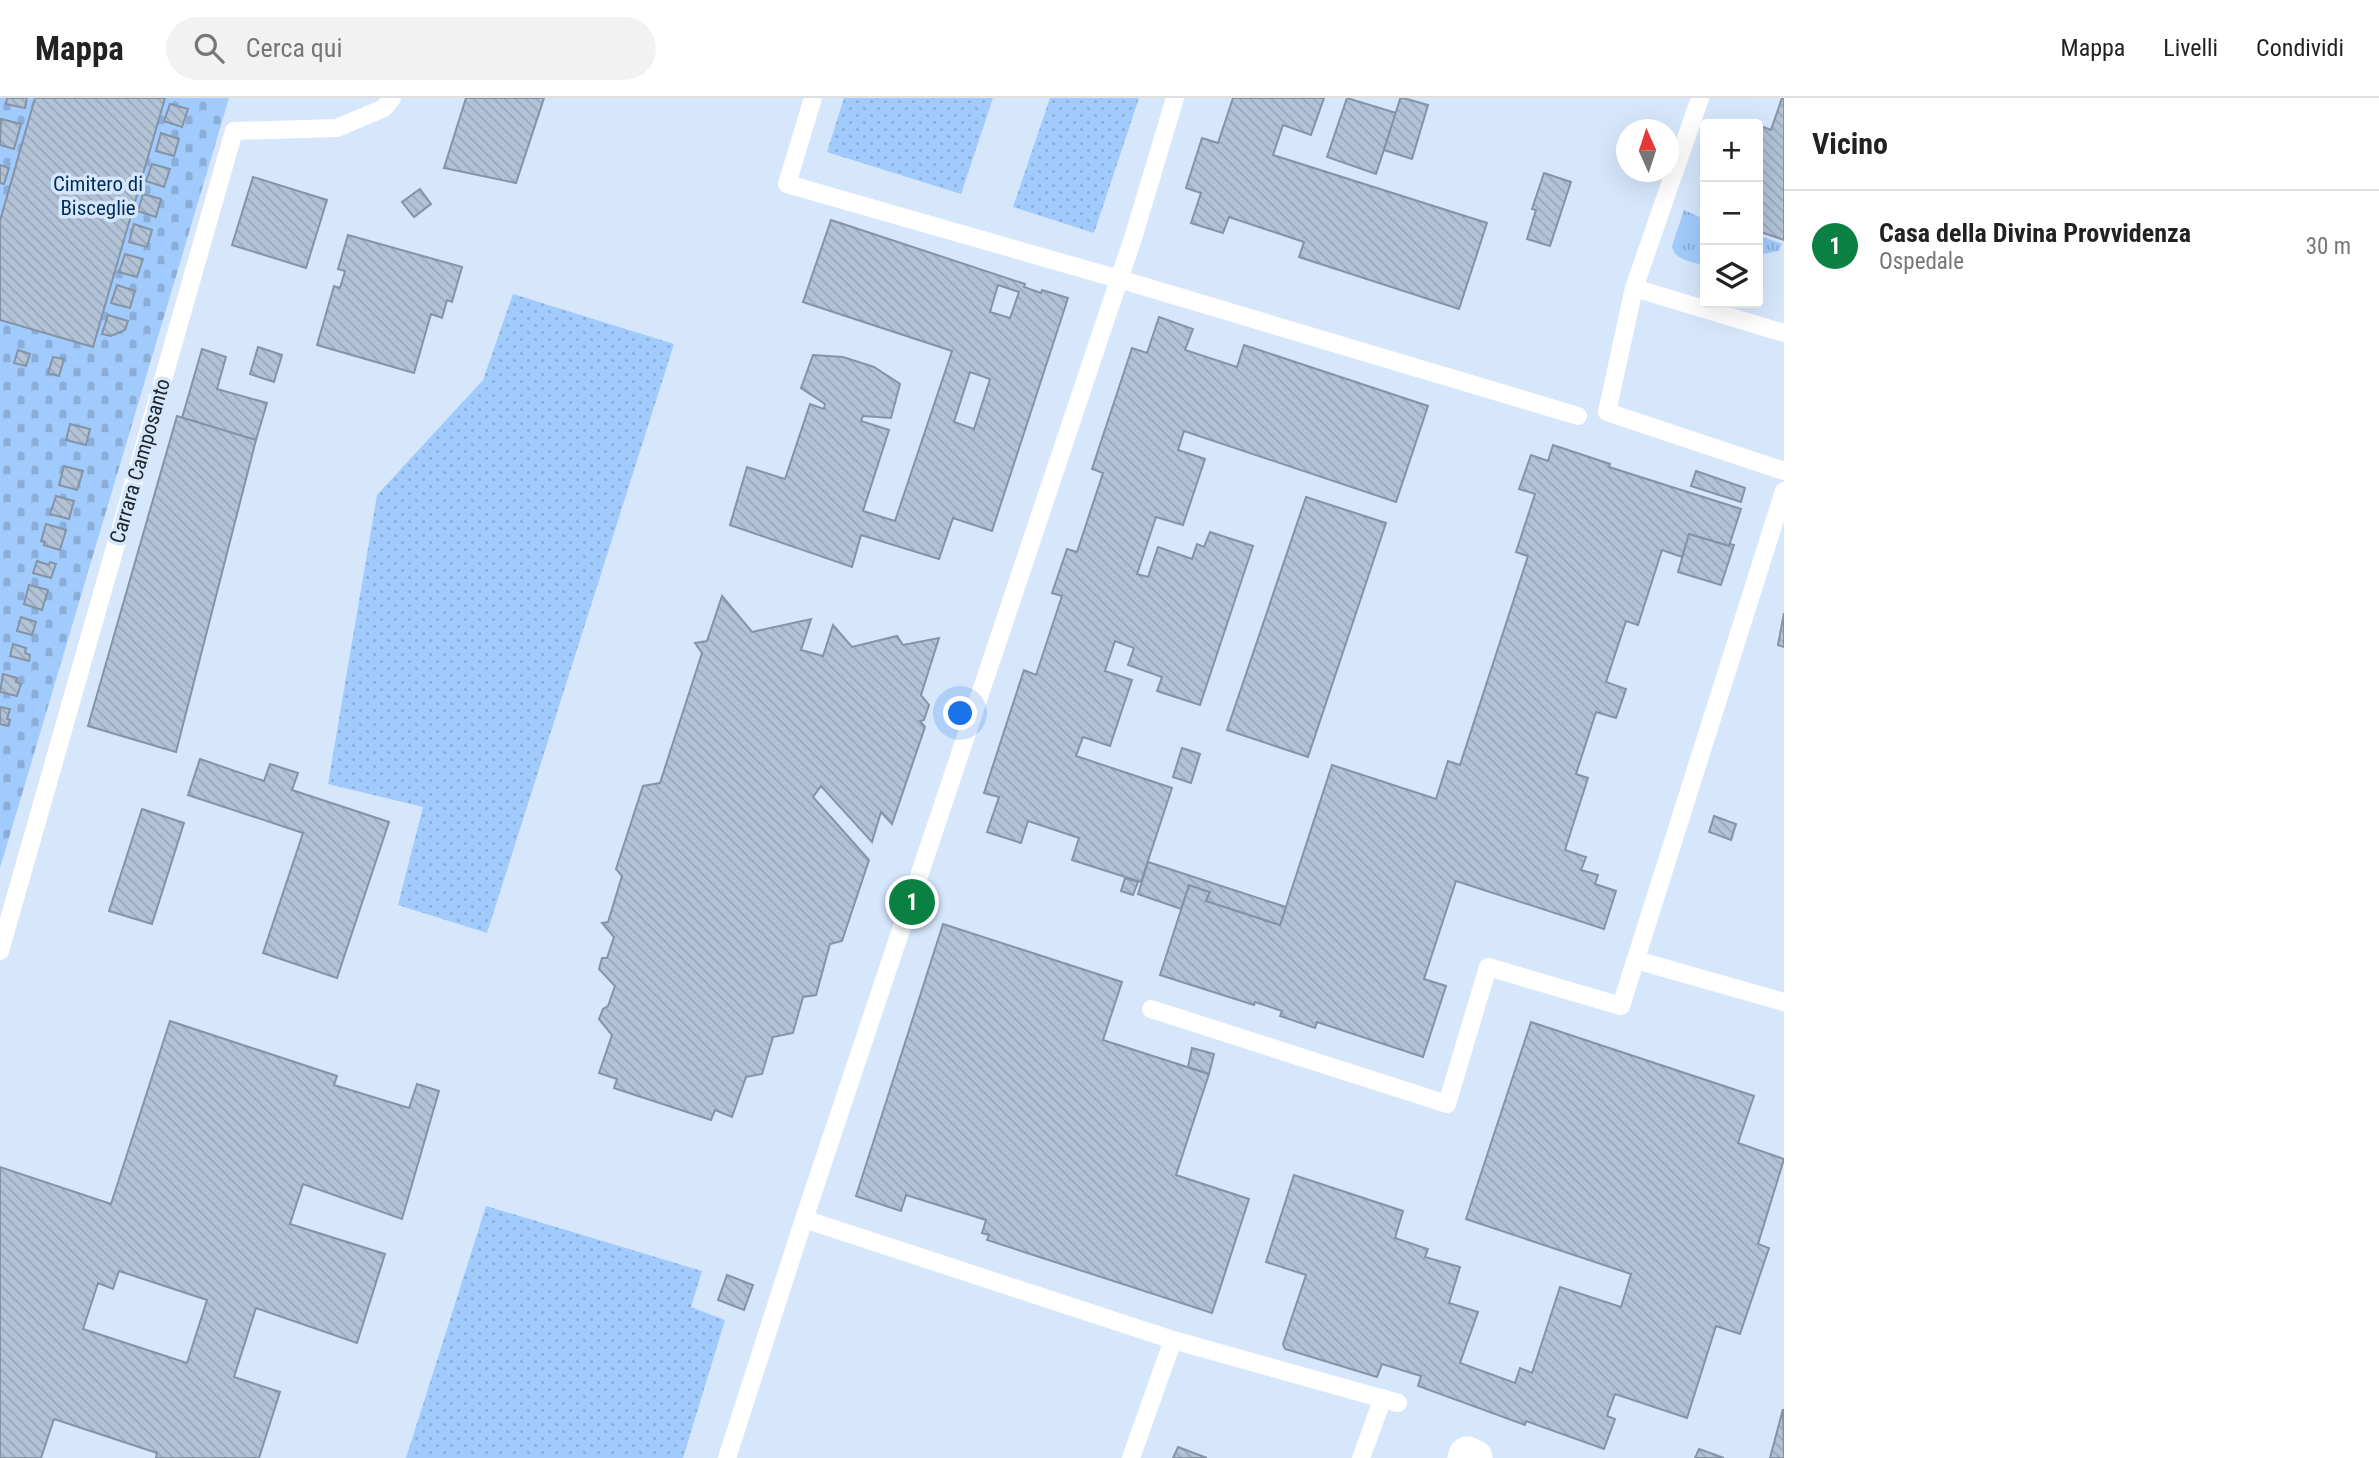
<!DOCTYPE html>
<html lang="it">
<head>
<meta charset="utf-8">
<style>
	:root { --surface:#fff; --page:#f2f2f2; --text:#222; --muted:#767676; --line:#e0e0e0; --accent:#0b8043 }
	body { margin:0; font-family:"Roboto Condensed",sans-serif; background:var(--page); color:var(--text) }
	.controls { position:absolute; right:21px; top:21px; display:grid; overflow:hidden; border-radius:7px; box-shadow:0 7px 28px #0002 }
	.controls button { width:63px; height:63px; display:grid; place-items:center; padding:0; border:0; border-bottom:2px solid var(--line); background:var(--surface); color:var(--text); font:35px sans-serif }
	.compass { position:absolute; left:1616px; top:21px; width:63px; height:63px; border-radius:50%; background:var(--surface); box-shadow:0 7px 28px #0002; rotate:357deg }
	.you { position:absolute; left:961px; top:616px; width:24px; height:24px; margin:-18px; border:5px solid #fff; border-radius:50%; background:#1a73e8; box-shadow:0 0 0 10px #1a73e833 }
	.badge { display:grid; place-items:center; width:46px; height:46px; border-radius:50%; background:var(--accent); color:#fff; font-size:23px; font-weight:700 }
	.pin { position:absolute; translate:-50% -50%; border:4px solid #fff; box-shadow:0 2px 7px #0006 }
	.list { margin:0; padding:0; list-style:none }
	h2 { display:flex; justify-content:space-between; align-items:center; height:91px; margin:0; padding:0 28px; font-size:30px }
	h2 small { font-size:23px; font-weight:400; color:var(--muted) }
	.list li { display:grid; grid-template-columns:46px 1fr auto; gap:21px; align-items:center; box-sizing:border-box; height:112px; padding:0 28px; border-top:2px solid var(--line) }
	.list b { display:block; font-size:26px; white-space:nowrap }
	.list p { margin:0; font-size:23px; white-space:nowrap; color:var(--muted) }
	.list em { font-size:23px; font-style:normal; color:var(--muted) }
	.icon { flex:none; width:38px; height:38px; fill:none; stroke:currentColor; stroke-width:2; stroke-linecap:round; stroke-linejoin:round }
	.map { position:relative; flex:none; width:1784px; height:1360px; overflow:hidden }
	header { display:flex; align-items:center; gap:42px; box-sizing:border-box; height:98px; padding:0 35px; background:var(--surface); border-bottom:2px solid var(--line) }
	header strong { font-size:33px }
	nav { display:flex; gap:38px; margin-inline-start:auto; font-size:24px }
	.search { width:490px; height:63px; background:var(--page); display:flex; align-items:center; gap:18px; box-sizing:border-box; padding:0 24px; border-radius:38px; color:var(--muted); font-size:26px }
	main { display:flex }
	aside { flex:1; background:var(--surface) }
	.map>svg:first-child { display:block }
	.grass { fill:url(#grass-tufts) }
	.cemetery { fill:url(#cemetery-stones) }
	.park { fill:url(#park-dots) }
	.building { fill:url(#building-back-hatch); stroke:#8494a7; stroke-width:2; fill-rule:evenodd }
	.lines { fill:none; stroke-linecap:round; stroke-linejoin:round }
	.lane { stroke:#fff; stroke-width:18 }
	.street { stroke:#fff; stroke-width:37 }
	.labels { text-anchor:middle; stroke-width:7; stroke-linejoin:round; paint-order:stroke }
	.park-label { font-size:21px; fill:#002e5b; stroke:#d6e7fc }
	.street-label { font-size:21px; fill:#1e242c; stroke:#d6e7fc }
</style>
</head>
<body>
<header>
<strong>Mappa</strong>
<div class="search"><svg class="icon" aria-label="search" viewBox="0 0 24 24"><circle cx="10" cy="10" r="6"/><path d="M15 15l6 6"/></svg>Cerca qui</div>
<nav><a>Mappa</a><a>Livelli</a><a>Condividi</a></nav>
</header>
<main>
<div class="map">
<svg width="1784" height="1360" viewBox="0 0 1784 1360">
	<defs>
		<pattern id="grass-tufts" width="24" height="20" patternUnits="userSpaceOnUse" patternTransform="scale(1.75)"><rect width="24" height="20" fill="#a1cbfc"/><path d="M3 7l-1-3M5 7V3M7 7l1-3M15 17l-1-3M17 17v-4M19 17l1-3" fill="none" stroke="#8aaed8"/></pattern>
		<pattern id="cemetery-stones" width="16" height="16" patternUnits="userSpaceOnUse" patternTransform="scale(1.75)"><rect width="16" height="16" fill="#a1cbfc"/><path d="M2 7V4a2 2 0 0 1 4 0v3zM10 15v-3a2 2 0 0 1 4 0v3z" fill="#8aaed8"/></pattern>
		<pattern id="park-dots" width="8" height="8" patternUnits="userSpaceOnUse" patternTransform="scale(1.75)"><rect width="8" height="8" fill="#a1cbfc"/><path d="M2 2h.1M6 6h.1" fill="none" stroke="#8aaed8" stroke-width="1.8" stroke-linecap="round"/></pattern>
		<pattern id="building-back-hatch" width="6" height="6" patternUnits="userSpaceOnUse" patternTransform="scale(1.75)"><rect width="6" height="6" fill="#b2c3d7"/><path d="M-1 5l2 2M0 0l6 6M5-1l2 2" fill="none" stroke="#99a7b9"/></pattern>
	</defs>
	<rect width="100%" height="100%" fill="#d6e7fc"/>
	<g class="grass">
		<path d="M1684,112l18,8 3,4v44c-11,-4 -32,-6 -33,-20z"/>
		<path d="M1758,137l24,9 -3,7 -21,4z"/>
	</g>
	<path class="cemetery" d="M0,0h229l-229,770z"/>
	<g class="park">
		<path d="M844,0h149l-32,96 -134,-42z"/>
		<path d="M1050,0h89l-45,135 -81,-26z"/>
		<path d="M513,196l161,50 -187,589 -89,-28 25,-98 -95,-23 49,-289 106,-115z"/>
		<path d="M486,1108l216,65 -11,36 34,13 -42,138h-277z"/>
	</g>
	<g class="building">
		<path d="M7,0h20l-2,10 -19,-4z"/>
		<path d="M35,0h130l-72,249 -93,-27v-99z"/>
		<path d="M466,0h78l-28,85 -72,-15z"/>
		<path d="M1233,0h91l-13,37 -28,-10 -10,30 214,68 -28,86 -160,-52 5,-15 -75,-25 -6,16 -32,-10 10,-30 -15,-5 16,-50 16,5z"/>
		<path d="M1347,0l49,15 -20,61 -49,-17z"/>
		<path d="M1403,0l25,7 -16,54 -28,-9 16,-51z"/>
		<path d="M1782,0h2v142l-26,-9v-106l13,5z"/>
		<path d="M170,6l18,5 -6,18 -18,-6z"/>
		<path d="M1,21l20,5 -7,25 -14,-4z"/>
		<path d="M161,35l18,6 -5,17 -18,-5z"/>
		<path d="M152,66l18,5 -6,18 -18,-6z"/>
		<path d="M0,67l9,3 -5,16 -4,-1z"/>
		<path d="M1544,75l27,9 -21,64 -23,-7 9,-29 -4,-1z"/>
		<path d="M253,79l74,23 -21,68 -74,-23z"/>
		<path d="M420,91l11,15 -17,13 -12,-15z"/>
		<path d="M143,96l18,5 -5,18 -18,-6z"/>
		<path d="M831,122l194,64 -1,3 17,6 1,-3 26,8 -76,233 -39,-13 -14,41 -78,-24 -9,32 -122,-42 17,-58 38,12 25,-75 14,5 1,-5 -24,-16 12,-33 30,2 31,10 26,17 -9,34 -28,-2 -2,5 28,9 -26,81 32,10 57,-170 -149,-49zM998,187l21,7 -9,26 -20,-6zM970,274l20,7 -16,50 -20,-7z"/>
		<path d="M134,126l18,6 -5,17 -18,-5z"/>
		<path d="M348,137l114,32 -10,35 -5,-2 -5,18 -11,-4 -17,59 -97,-28 17,-59 6,2 5,-17 -7,-2z"/>
		<path d="M125,156l18,5 -6,18 -18,-5z"/>
		<path d="M117,187l18,6 -5,17 -19,-5z"/>
		<path d="M108,217l20,6 -3,9 -14,6 -9,-2z"/>
		<path d="M1159,219l34,12 -8,21 52,17 7,-22 184,61 -32,96 -212,-71 -6,19 27,9 -22,66 -27,-8 -19,57 11,3 10,-30 34,12 5,-15 7,3 6,-15 43,14 -53,159 -43,-14 5,-14 -34,-12 6,-17 -19,-7 -10,30 27,9 -22,66 -27,-9 -7,19 96,32 -31,94 -69,-22 7,-22 -51,-17 -7,22 -34,-11 12,-35 -15,-4 40,-123 12,5 26,-79 -10,-3 15,-44 10,3 26,-79 -11,-4 40,-121 15,5z"/>
		<path d="M258,249l24,8 -8,27 -24,-8z"/>
		<path d="M202,251l24,8 -9,32 50,14 -11,37 -74,-22z"/>
		<path d="M18,252l12,4 -4,12 -12,-3z"/>
		<path d="M53,259l11,2 -5,17 -11,-3z"/>
		<path d="M177,318l79,24 -80,312 -88,-26z"/>
		<path d="M70,326l20,5 -4,16 -20,-5z"/>
		<path d="M1553,347l57,19 -1,3 132,42 -12,37 -40,-12 -7,23 -20,-7 -24,75 -12,-4 -20,61 20,7 -10,29 -20,-6 -20,62 12,4 -23,72 21,7 -5,13 17,5 -3,9 21,7 -12,38 -148,-48 -32,98 22,7 -23,71 -106,-35 -2,6 -35,-12 2,-5 -27,-9 -1,3 -94,-30 29,-90 21,7 -4,9 74,24 52,-160 104,34 12,-38 12,4 68,-209 -12,-4 19,-58 -16,-5 12,-34 17,6z"/>
		<path d="M64,368l19,5 -6,19 -18,-5z"/>
		<path d="M1696,373l49,17 -4,14 -50,-16z"/>
		<path d="M56,398l18,5 -5,18 -19,-5z"/>
		<path d="M1306,399l80,26 -78,234 -81,-27z"/>
		<path d="M46,426l20,6 -6,20 -16,-5 1,-3 -4,-1z"/>
		<path d="M1689,436l40,12 1,-2 4,1 -13,40 -43,-13z"/>
		<path d="M37,463l12,4 1,-3 6,2 -5,14 -18,-5z"/>
		<path d="M29,487l19,5 -6,20 -18,-6z"/>
		<path d="M722,498l30,36 59,-13 -10,31 22,6 10,-31 19,22 45,-11 6,9 36,-7 -18,57 8,10 -5,15 -4,1 5,6 -33,97 -11,-12 -9,30 -51,-56 -8,11 56,63 -27,81 -12,3 -14,51 -13,2 -10,36 -20,4 -11,37 -16,3 -14,40 -17,-7 -4,10 -97,-32 3,-9 -18,-6 13,-38 -13,-16 4,-10 5,-3 7,-20 -16,-17 3,-11h5l7,-21 -12,-14 6,-1 14,-46 -6,-7 27,-83 17,-3 42,-130 -7,-10 12,-2z"/>
		<path d="M1784,515v34l-6,-2z"/>
		<path d="M21,519l15,5 -4,13 -15,-4z"/>
		<path d="M13,546l13,4 -1,5 5,2 -1,6 -19,-5z"/>
		<path d="M3,576l14,4 -1,4 5,2 -4,12 -17,-4z"/>
		<path d="M0,609l10,2 -3,10 3,1 -2,6 -8,-2z"/>
		<path d="M1182,650l18,6 -9,29 -18,-6z"/>
		<path d="M200,661l64,22 6,-17 28,9 -6,17 97,32 -52,156 -74,-25 40,-120 -115,-38z"/>
		<path d="M142,711l42,14 -32,101 -43,-13z"/>
		<path d="M1714,718l22,8 -5,16 -22,-8z"/>
		<path d="M1148,764l138,45 -6,18 -74,-24 4,-9 -21,-7 -8,24 -43,-15z"/>
		<path d="M1125,780l13,4 -5,13 -12,-4z"/>
		<path d="M943,826l179,58 -19,58 106,34 -33,101 73,24 -37,114 -225,-73 2,-5 -7,-2 4,-13 -80,-25 -5,16 -45,-15z"/>
		<path d="M170,923l167,55 -3,9 75,23 8,-24 22,7 -37,128 -99,-35 -13,40 95,30 -28,89 -101,-35 -22,69 46,15 -21,66h-103l1,-5 -103,-34 -13,39h-41v-291l111,37zM119,1173l88,29 -20,63 -104,-34 15,-46 15,6z"/>
		<path d="M1531,924l223,74 -16,47 46,16 -26,85 11,4 -29,86 -24,-8 -29,92 -72,-24 -8,22 8,3 -11,30 -78,-28 -1,4 -107,-39 3,-10 -39,-12 -5,13 -92,-28 -2,-5 23,-69 -40,-13 28,-87 109,36 -8,27 33,11 -3,8 35,10 -11,36 29,9 -18,51 55,20 5,-15 12,5 28,-86 61,20 10,-33 -165,-55z"/>
		<path d="M1192,950l22,6 -5,20 -21,-7z"/>
		<path d="M727,1177l26,10 -9,25 -26,-10z"/>
		<path d="M1783,1311l1,49h-14z"/>
		<path d="M1178,1349l29,11h-34z"/>
		<path d="M1699,1351l25,9h-29z"/>
	</g>
	<g class="lines">
		<g class="lane">
			<path d="M813,0l-26,86 332,95 459,137"/>
			<path d="M1700,0l-66,190 150,45"/>
			<path d="M1634,190l-27,124 177,59"/>
			<path d="M0,853l234,-820 103,-3 47,-20 8,-10"/>
			<path d="M1636,862l148,42"/>
			<path d="M1151,911l296,95 41,-137 133,39 163,-515"/>
			<path d="M804,1121l369,121 225,63"/>
			<path d="M727,1360l77,-239 330,-984 41,-137"/>
			<path d="M1131,1360l42,-118"/>
			<path d="M1361,1360l22,-60"/>
		</g>
		<path class="street" d="M1466,1360l1,-3 7,3"/>
	</g>
	<g class="labels">
		<g class="park-label">
			<text x="98" y="93">Cimitero di<tspan x="98" dy="24">Bisceglie</tspan></text>
		</g>
		<g class="street-label">
			<text transform="translate(140 363) rotate(-74)" y="7">Carrara Camposanto</text>
		</g>
	</g>
</svg>
<div class="controls">
<button>+</button>
<button>−</button>
<button><svg class="icon" aria-label="layers" viewBox="0 0 24 24"><path d="M12 4l9 5-9 5-9-5zM3 14l9 5 9-5"/></svg></button>
</div>
<svg class="compass" viewBox="-18 -18 36 36"><path d="M0-13l5 13h-10z" fill="#e53935"/><path d="M0 13l5-13h-10z" fill="#767676"/></svg>
<div class="you"></div>
<div class="pin badge" style="left:912px;top:804px">1</div>
</div>
<aside>
<h2>Vicino<small></small></h2>
<ul class="list">
<li><span class="badge">1</span><div><b>Casa della Divina Provvidenza</b><p>Ospedale</p></div><em>30 m</em></li>
</ul>
</aside>
</main>
</body>
</html>
